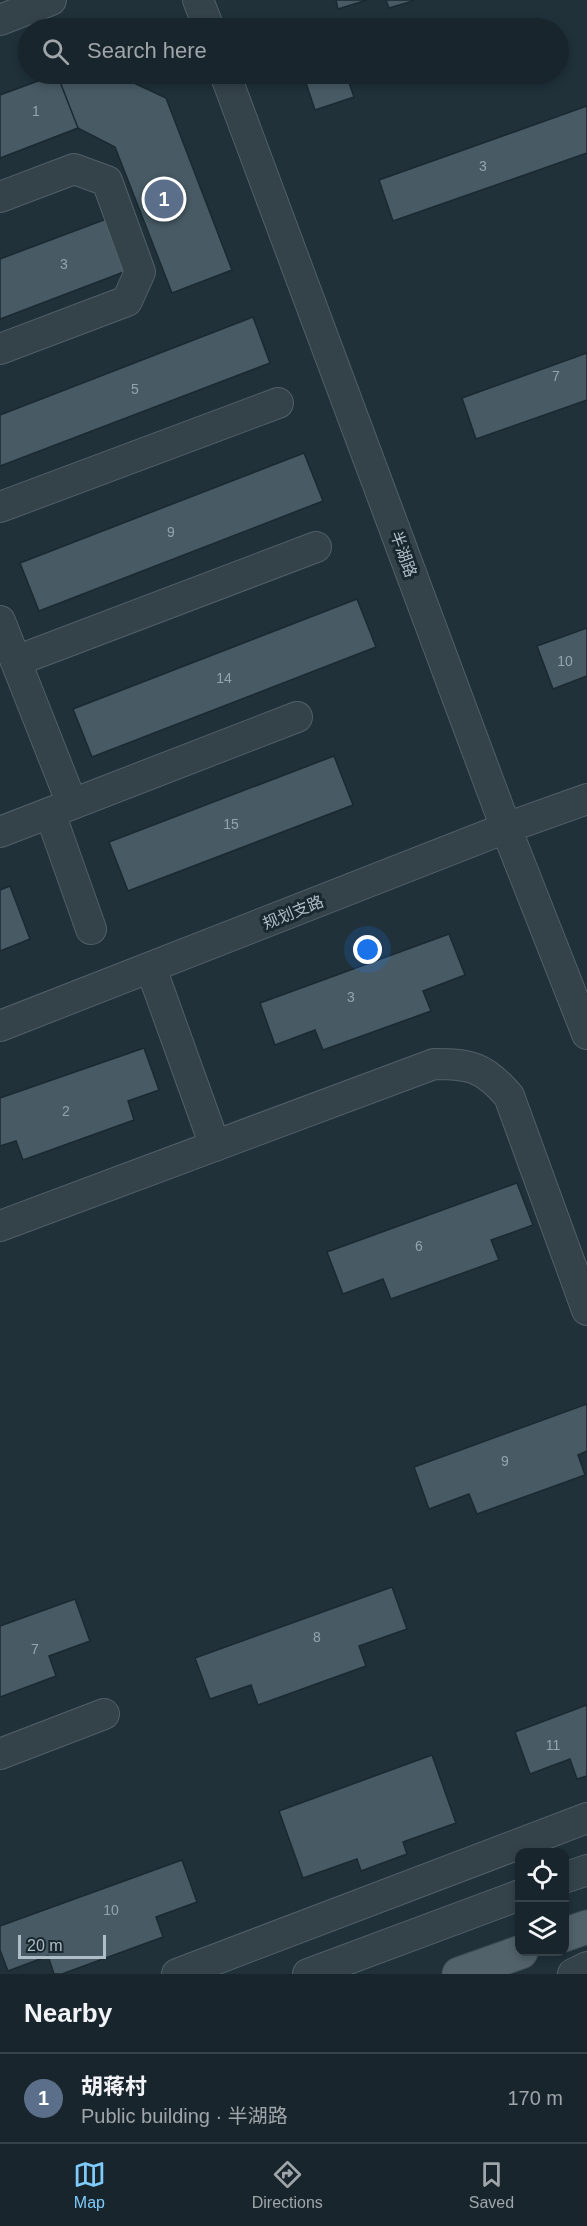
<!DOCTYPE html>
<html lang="en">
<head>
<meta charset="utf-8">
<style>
	:root { --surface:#18252c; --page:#212d34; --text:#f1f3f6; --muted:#9fa5a9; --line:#364248; --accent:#7ecbfc }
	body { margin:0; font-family:Helvetica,"Noto Sans SC",sans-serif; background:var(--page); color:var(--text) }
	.controls { position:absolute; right:18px; bottom:18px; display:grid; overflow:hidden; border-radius:12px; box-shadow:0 3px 9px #0003 }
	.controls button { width:54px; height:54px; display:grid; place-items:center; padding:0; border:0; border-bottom:2px solid var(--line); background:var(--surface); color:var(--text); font:30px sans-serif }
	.scale { position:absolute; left:18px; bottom:15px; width:88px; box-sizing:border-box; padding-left:6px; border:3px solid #aebdc6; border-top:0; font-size:16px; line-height:21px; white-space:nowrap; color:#aebdc6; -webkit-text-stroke:4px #19272f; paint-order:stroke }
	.you { position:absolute; left:368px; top:950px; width:21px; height:21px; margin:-15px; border:4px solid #fff; border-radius:50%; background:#1a73e8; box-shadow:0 0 0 9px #1a73e833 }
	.badge { display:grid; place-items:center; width:39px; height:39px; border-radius:50%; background:var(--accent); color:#fff; font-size:20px; font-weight:700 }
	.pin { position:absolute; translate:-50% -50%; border:3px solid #fff; box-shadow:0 2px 6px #0006 }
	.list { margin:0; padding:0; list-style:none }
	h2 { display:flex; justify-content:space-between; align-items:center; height:78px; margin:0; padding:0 24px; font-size:26px }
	h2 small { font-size:20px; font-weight:400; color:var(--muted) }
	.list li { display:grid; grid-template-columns:39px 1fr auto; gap:18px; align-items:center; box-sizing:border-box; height:90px; padding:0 24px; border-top:2px solid var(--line) }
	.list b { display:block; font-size:22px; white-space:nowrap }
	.list p { margin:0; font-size:20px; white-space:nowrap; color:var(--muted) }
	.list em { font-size:20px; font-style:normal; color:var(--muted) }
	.icon { flex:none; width:33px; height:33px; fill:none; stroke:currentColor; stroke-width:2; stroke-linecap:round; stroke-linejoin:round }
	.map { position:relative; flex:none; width:587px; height:1974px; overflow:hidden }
	.search { position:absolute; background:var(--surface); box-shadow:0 3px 9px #0003; left:18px; right:18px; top:18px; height:66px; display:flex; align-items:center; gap:15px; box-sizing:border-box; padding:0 21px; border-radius:33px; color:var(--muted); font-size:22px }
	.sheet { height:168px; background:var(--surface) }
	nav { display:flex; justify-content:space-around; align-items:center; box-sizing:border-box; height:84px; border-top:2px solid var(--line); background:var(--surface); font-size:16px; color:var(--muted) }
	nav a { display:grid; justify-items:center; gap:3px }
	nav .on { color:var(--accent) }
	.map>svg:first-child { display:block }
	.building { fill:#485b65; stroke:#1b2931; stroke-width:1.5 }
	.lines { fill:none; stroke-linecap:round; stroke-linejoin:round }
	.minor-casing { stroke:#516068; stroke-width:32 }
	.major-casing { stroke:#404e56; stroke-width:35 }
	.minor { stroke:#34424a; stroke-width:30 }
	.major { stroke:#52626a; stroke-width:33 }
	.labels { text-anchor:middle; stroke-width:6; stroke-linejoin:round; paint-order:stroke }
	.number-label { font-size:14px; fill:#94a4ae }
	.street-label { font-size:16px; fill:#aebdc6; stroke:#19272f }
</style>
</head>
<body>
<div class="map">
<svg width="587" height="1974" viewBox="0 0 587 1974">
	<rect width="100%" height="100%" fill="#20313a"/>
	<g class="building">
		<path d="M336,0h31l-29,9z"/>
		<path d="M386,0h27v1l-24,7z"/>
		<path d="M56,74h59l51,24 66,172 -60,23 -57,-146 -37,-19 -78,30v-63z"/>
		<path d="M57,74l21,54 -78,30v-63z"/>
		<path d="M303,74h43l8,23 -39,13z"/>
		<path d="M587,106v47l-194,68 -14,-41z"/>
		<path d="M109,218l20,52 -129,49v-60z"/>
		<path d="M253,317l17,46 -270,103v-51z"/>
		<path d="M587,353v47l-111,39 -14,-41z"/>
		<path d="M304,453l19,48 -284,110 -19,-48z"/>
		<path d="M357,599l19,48 -284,110 -19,-48z"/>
		<path d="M587,628v48l-34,13 -16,-43z"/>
		<path d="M334,756l19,49 -225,86 -19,-49z"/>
		<path d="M10,886l20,53 -30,12v-61z"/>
		<path d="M449,934l16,41 -42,16 8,20 -108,39 -8,-20 -40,15 -15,-42z"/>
		<path d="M144,1048l15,42 -31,11 6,19 -111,40 -7,-19 -16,5v-48z"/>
		<path d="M517,1183l16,42 -42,15 8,20 -108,39 -8,-20 -40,15 -16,-42z"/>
		<path d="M587,1404v47l-9,4 7,20 -108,39 -8,-20 -40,15 -15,-42z"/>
		<path d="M392,1587l15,42 -48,17 7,20 -108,39 -7,-20 -41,14 -15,-41z"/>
		<path d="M75,1599l15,42 -41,15 7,20 -56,21v-71z"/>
		<path d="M587,1705v71l-10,3 -7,-20 -40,15 -15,-42z"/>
		<path d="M432,1755l24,68 -53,19 4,12 -46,17 -4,-12 -54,19 -24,-67z"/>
		<path d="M182,1860l15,42 -41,15 7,20 -101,37h-8l-6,-18 -40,15 -8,-21v-24z"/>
	</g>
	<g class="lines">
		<defs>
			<g id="minor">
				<path d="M198,0l11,28"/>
				<path d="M0,20l51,-20"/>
				<path d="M225,74l281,754 81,206"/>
				<path d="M0,197l74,-28 33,12 33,91 -13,29 -127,48"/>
				<path d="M0,507l278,-104"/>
				<path d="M0,621l72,183"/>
				<path d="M16,661l300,-114"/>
				<path d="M50,813l41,116"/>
				<path d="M0,832l297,-115"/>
				<path d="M151,968l64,178"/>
				<path d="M0,1026l506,-198 81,-29"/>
				<path d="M0,1226l434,-162c37,0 50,3 75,32l78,214"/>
				<path d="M0,1754l104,-40"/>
				<path d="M564,1878l23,-8"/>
				<path d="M177,1974l410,-156"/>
				<path d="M308,1974l212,-79"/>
				<path d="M573,1974l14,-7"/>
			</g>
			<g id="major">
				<path d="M564,1935l23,-8"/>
				<path d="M459,1974l62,-22"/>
			</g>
		</defs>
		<use href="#minor" class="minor-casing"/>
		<use href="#major" class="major-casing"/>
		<use href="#minor" class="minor"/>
		<use href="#major" class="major"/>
	</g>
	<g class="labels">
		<g class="number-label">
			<text x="36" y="116">1</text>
			<text x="483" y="171">3</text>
			<text x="64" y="269">3</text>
			<text x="556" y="381">7</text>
			<text x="135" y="394">5</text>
			<text x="171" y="537">9</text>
			<text x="565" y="666">10</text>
			<text x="224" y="683">14</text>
			<text x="231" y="829">15</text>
			<text x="351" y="1002">3</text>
			<text x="66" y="1116">2</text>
			<text x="419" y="1251">6</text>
			<text x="505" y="1466">9</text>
			<text x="317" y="1642">8</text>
			<text x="35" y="1654">7</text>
			<text x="553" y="1750">11</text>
			<text x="111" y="1915">10</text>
		</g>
		<g class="street-label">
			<text transform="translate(404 554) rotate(70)" y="6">半湖路</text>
			<text transform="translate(293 912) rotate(-22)" y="6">规划支路</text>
		</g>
	</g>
</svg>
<div class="controls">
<button><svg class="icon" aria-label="locate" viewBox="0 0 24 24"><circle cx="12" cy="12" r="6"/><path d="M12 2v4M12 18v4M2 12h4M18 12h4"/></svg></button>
<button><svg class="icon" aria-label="layers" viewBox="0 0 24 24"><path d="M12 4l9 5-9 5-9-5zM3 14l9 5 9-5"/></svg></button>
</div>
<div class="scale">20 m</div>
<div class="you"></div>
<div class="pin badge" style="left:164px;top:199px;background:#5c6f8a">1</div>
<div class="search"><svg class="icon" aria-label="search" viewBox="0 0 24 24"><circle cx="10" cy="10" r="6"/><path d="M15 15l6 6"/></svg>Search here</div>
</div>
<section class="sheet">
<h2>Nearby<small></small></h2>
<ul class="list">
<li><span class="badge" style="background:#5c6f8a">1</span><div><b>胡蒋村</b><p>Public building · 半湖路</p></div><em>170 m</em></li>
</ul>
</section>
<nav>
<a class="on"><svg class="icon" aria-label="map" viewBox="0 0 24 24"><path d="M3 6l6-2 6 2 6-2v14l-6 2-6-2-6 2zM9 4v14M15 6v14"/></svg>Map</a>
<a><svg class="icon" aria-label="directions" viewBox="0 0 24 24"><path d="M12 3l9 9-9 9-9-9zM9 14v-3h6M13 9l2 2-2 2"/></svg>Directions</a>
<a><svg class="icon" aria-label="saved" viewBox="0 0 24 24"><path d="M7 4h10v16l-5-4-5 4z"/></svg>Saved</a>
</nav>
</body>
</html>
